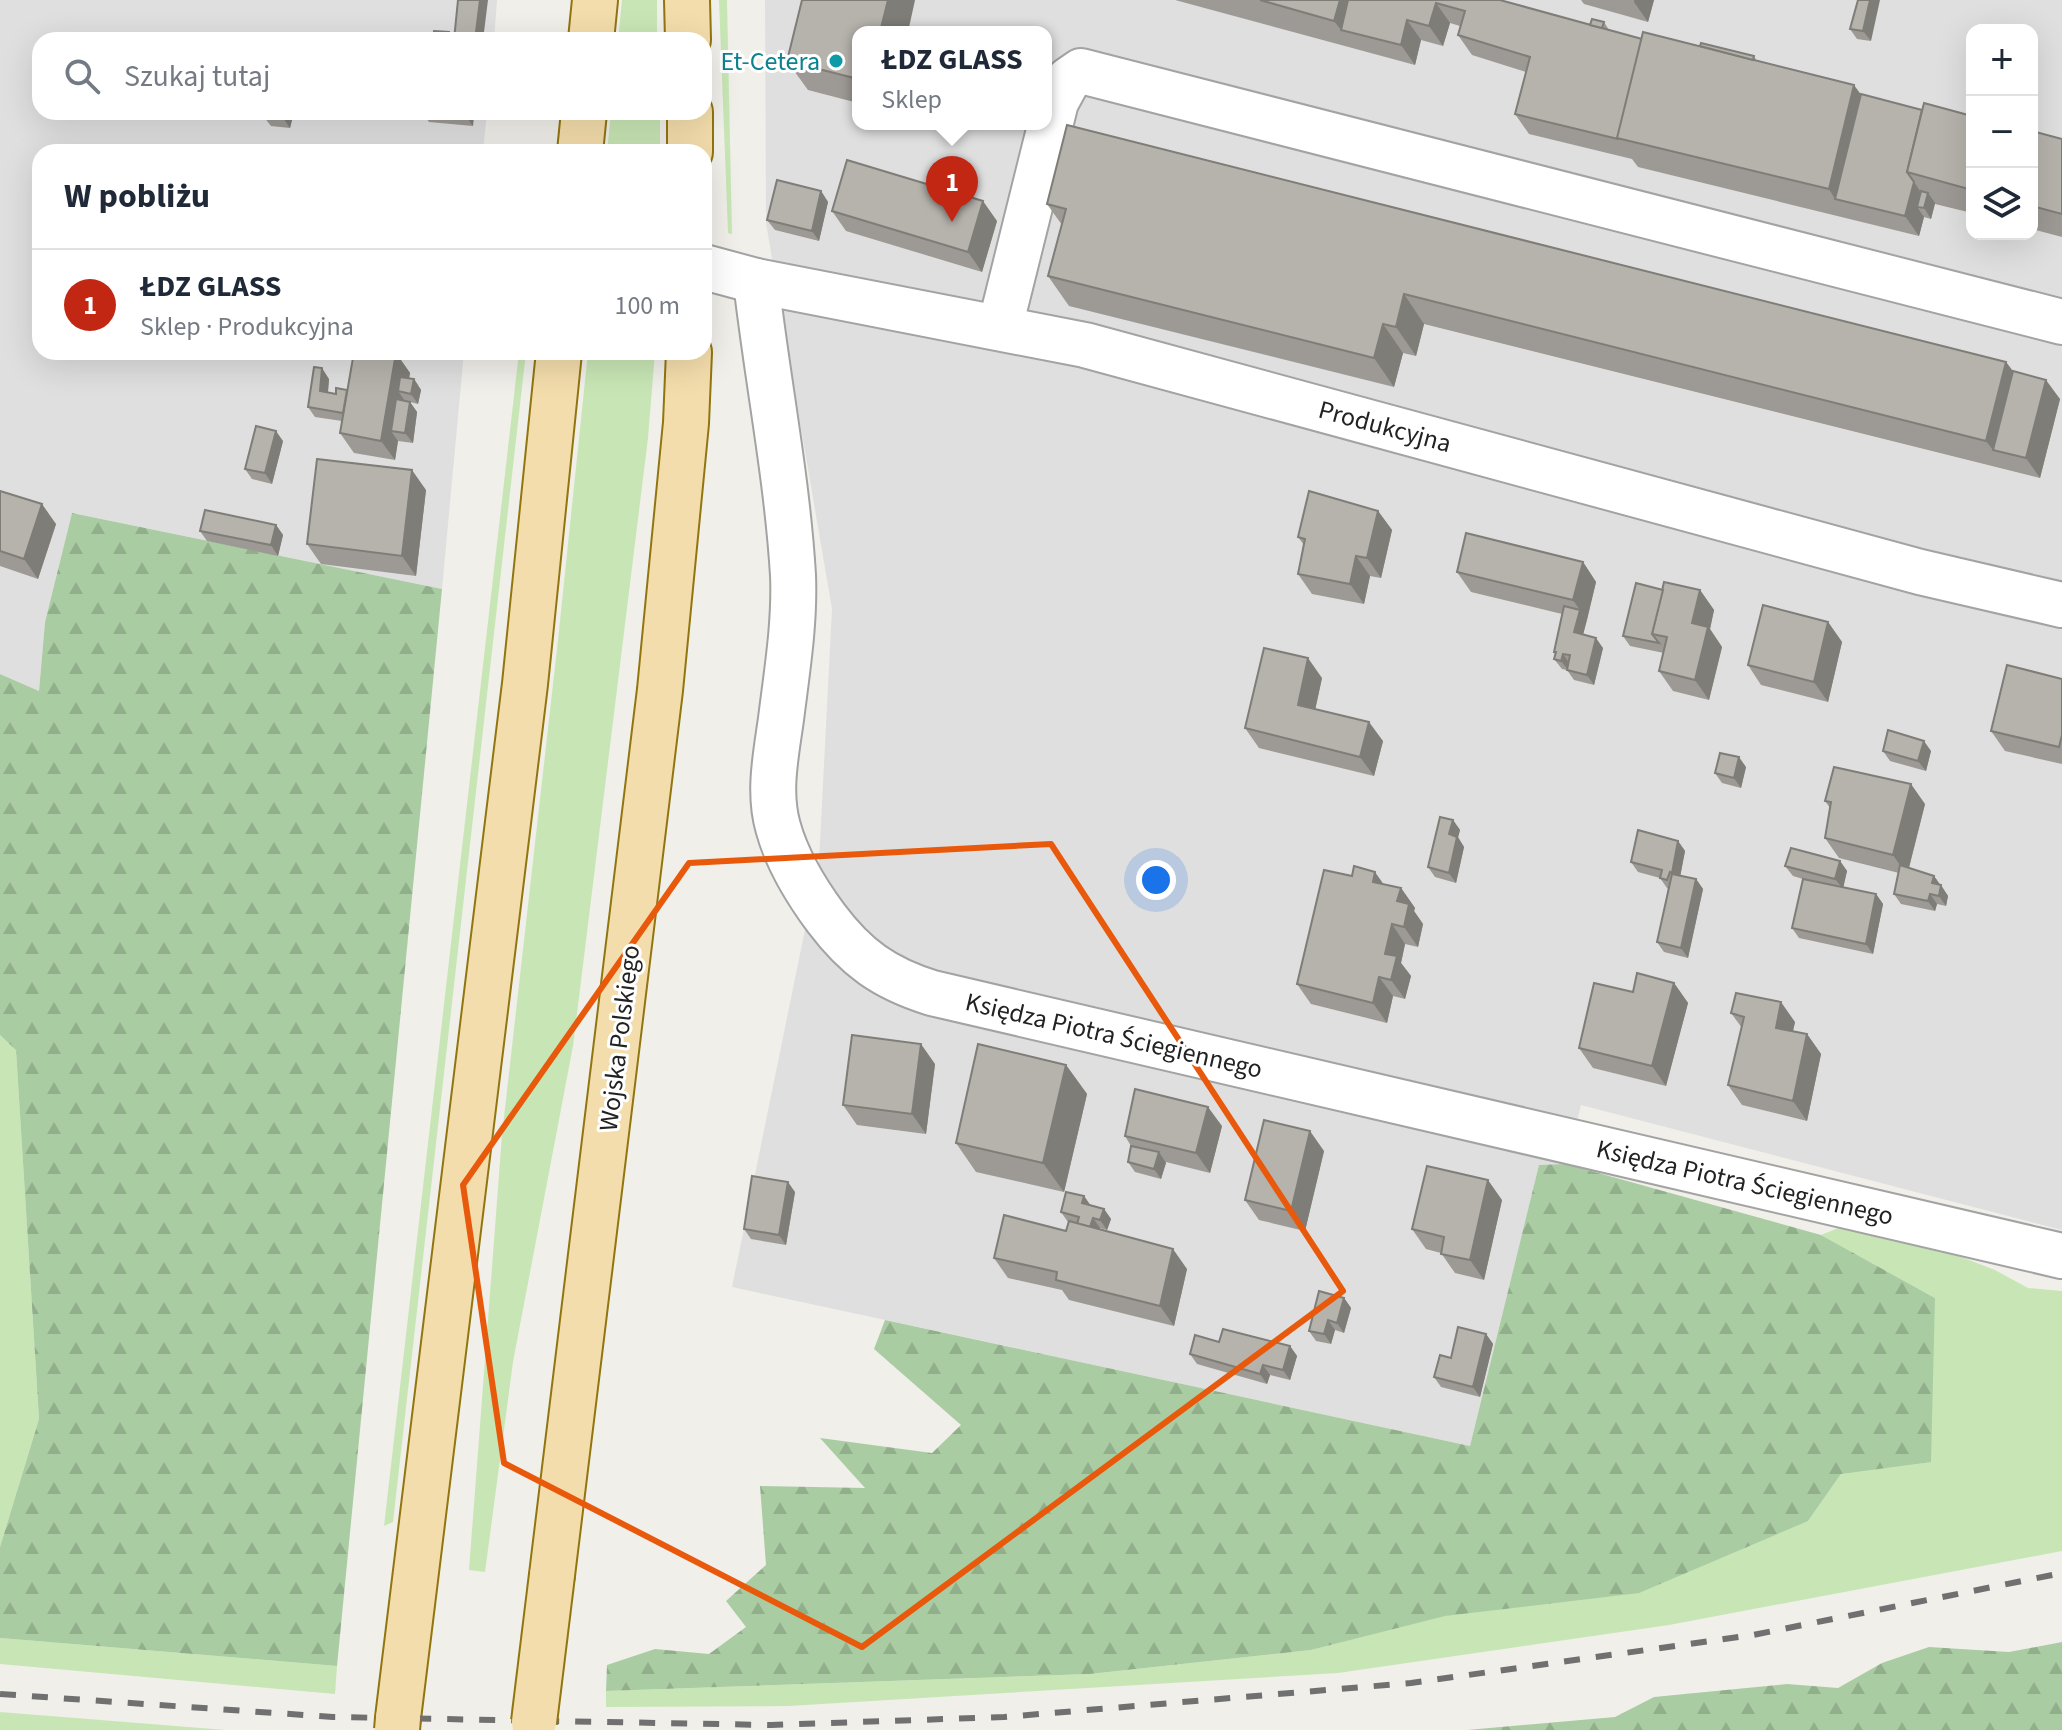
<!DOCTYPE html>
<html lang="pl">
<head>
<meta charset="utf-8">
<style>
	:root { --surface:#fff; --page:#f6f6f7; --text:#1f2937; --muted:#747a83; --line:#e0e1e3; --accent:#c12713 }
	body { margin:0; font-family:"Source Sans 3",sans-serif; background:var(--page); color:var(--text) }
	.controls { position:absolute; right:24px; top:24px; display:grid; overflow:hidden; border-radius:16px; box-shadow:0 8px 32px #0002 }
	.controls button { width:72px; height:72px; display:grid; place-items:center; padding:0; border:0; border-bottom:2px solid var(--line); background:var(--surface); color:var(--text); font:40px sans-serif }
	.you { position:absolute; left:1156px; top:880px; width:28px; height:28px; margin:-20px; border:6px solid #fff; border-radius:50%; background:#1a73e8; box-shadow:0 0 0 12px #1a73e833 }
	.badge { display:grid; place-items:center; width:52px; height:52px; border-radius:50%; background:var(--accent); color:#fff; font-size:26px; font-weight:700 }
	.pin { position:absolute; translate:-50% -66px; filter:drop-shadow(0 2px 4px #0008) }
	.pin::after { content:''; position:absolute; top:42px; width:28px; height:24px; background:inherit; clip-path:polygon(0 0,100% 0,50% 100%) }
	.popup { position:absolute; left:852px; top:26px; width:200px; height:104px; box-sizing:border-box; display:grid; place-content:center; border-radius:16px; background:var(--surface); filter:drop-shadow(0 2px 6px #0005); font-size:26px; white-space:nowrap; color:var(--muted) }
	.popup b { font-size:30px; color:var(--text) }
	.popup::after { content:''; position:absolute; left:50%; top:100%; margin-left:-16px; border:16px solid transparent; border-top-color:var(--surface) }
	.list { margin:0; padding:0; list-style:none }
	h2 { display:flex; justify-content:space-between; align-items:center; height:104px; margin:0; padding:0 32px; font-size:34px }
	h2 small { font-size:26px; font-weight:400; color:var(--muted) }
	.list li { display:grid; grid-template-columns:52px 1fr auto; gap:24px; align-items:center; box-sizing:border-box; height:112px; padding:0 32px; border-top:2px solid var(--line) }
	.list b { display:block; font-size:30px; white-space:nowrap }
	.list p { margin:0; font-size:26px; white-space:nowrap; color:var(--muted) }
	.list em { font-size:26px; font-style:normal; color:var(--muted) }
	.icon { flex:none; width:44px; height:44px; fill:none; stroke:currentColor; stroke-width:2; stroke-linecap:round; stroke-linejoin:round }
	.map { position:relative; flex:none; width:2062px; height:1730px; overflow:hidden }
	.search { position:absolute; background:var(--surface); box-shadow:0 8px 32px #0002; left:32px; top:32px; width:680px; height:88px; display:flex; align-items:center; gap:20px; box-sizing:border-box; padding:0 28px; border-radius:24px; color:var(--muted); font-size:30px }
	.panel { position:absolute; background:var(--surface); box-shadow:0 8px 32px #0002; left:32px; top:144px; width:680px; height:216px; border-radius:24px }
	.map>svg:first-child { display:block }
	.residential { fill:#e0dfdf; fill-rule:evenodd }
	.grass { fill:#c8e6b5 }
	.forest { fill:url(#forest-firs) }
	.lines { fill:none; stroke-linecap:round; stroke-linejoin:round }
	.minor-casing { stroke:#a3a3a3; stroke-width:48 }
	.major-casing { stroke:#91750f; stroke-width:48 }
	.minor { stroke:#fff; stroke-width:44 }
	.major { stroke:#f4ddac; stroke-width:44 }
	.rail { stroke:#707070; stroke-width:6; stroke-dasharray:16 16; stroke-linecap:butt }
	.major-bridge-casing { stroke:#91750f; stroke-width:48; stroke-linecap:butt }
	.major-bridge { stroke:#f4ddac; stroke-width:44 }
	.wall { fill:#9d9994 }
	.shaded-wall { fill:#7f7d78 }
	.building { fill:#b6b2ac; stroke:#7f7d78; stroke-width:2 }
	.marked { fill:none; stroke:#e8590c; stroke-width:6; stroke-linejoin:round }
	.culture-dot { fill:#0f9aa8; stroke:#fff; stroke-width:3 }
	.labels { text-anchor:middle; stroke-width:6; stroke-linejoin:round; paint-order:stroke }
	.culture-label { font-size:26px; fill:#0d838f; stroke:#fff; text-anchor:end }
	.street-label { font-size:26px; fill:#222; stroke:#fff }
</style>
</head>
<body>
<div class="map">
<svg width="2062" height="1730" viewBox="0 0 2062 1730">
	<defs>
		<pattern id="forest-firs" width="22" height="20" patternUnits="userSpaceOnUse" patternTransform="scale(2)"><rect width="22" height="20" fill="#aacca3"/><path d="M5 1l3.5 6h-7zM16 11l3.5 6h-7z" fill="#92af8c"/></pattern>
	</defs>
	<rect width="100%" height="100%" fill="#f1efea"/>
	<g class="residential">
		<path d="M0,0h497l-3,40h-454v72h447l-4,40h-443v200h424l-22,237 -370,-76 -27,109 -6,69 -39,-17z"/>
		<path d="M765,0h1297v1230l-481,-125 -15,59 -27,2 -69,280 -738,-159 87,-426 13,-252 -66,-386zM1972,30h60v204h-60zM858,32h188v92h-188z"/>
	</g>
	<g class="grass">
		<path d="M622,0h35v40h-39z"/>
		<path d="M719,0h8l5,234 -4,-1z"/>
		<path d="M611,112h49v40h-53z"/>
		<path d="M519,352h7l-133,1170 -9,4z"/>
		<path d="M588,352h67l-7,86 -75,608 -60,316 -28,210 -16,-2 33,-435 56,-495z"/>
		<path d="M0,1035l16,14 23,370 -39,128z"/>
		<path d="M1841,1227l81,15 73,28 33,18 34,3v260l-393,74 -331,48 -549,33 -183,1v-16l484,-17 221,-24 497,-129 33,-47 94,-176 -114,-63z"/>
		<path d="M0,1638l337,28 -2,28 -335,-30z"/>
		<path d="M0,1712l226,18h-226z"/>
	</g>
	<g class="forest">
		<path d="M72,513l370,76 -105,1077 -337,-28v-91l39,-128 -23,-369 -16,-15v-361l39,17 6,-69z"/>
		<path d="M1566,1164l255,71 114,63 -4,164 -90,12 -33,47 -169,72 -194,23 -134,34 -221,24 -484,17 1,-26 48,-16 54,5 37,-27 -20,-26 40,-36 -6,-79 105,2 -45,-50 112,15 29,-28 -87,-76 11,-29 585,126 69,-281z"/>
		<path d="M2062,1642v88h-595l148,-13 39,-20 133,-13 51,4 44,-25 47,-16 80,5z"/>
	</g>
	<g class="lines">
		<defs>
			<g id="minor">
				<path d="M704,267l52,14 329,64 835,227 142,33"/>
				<path d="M756,281c11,97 31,195 37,294 2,48 -6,96 -12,144 -5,36 -13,73 -3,108 9,33 28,64 48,91 30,40 58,60 106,75l1130,263"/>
				<path d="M1000,327l56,-225 12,-22 13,-9 981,251"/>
			</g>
			<g id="major">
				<path d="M687,0l1,40"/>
				<path d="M591,40l4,-40"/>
				<path d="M690,112v40"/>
				<path d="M580,152l4,-40"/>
				<path d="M552,1575l108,-885 26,-267 3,-71"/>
				<path d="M398,1718l127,-1034 34,-332"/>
			</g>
		</defs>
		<use href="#minor" class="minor-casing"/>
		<use href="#major" class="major-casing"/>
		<use href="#minor" class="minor"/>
		<use href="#major" class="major"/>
		<path class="rail" d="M0,1694l333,23 438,8 233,-8 407,-34 342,-48 309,-62"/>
		<defs>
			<g id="major-bridge">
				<path d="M534,1722l18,-147"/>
				<path d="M397,1730l1,-12"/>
			</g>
		</defs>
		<use href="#major-bridge" class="major-bridge-casing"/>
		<use href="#major-bridge" class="major-bridge"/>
	</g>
	<g class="wall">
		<path d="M1175,0h325l90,25 14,-3 5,8 33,9 58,7 54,10 2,4 105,34 61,16 50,6v97l-37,-9 -4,15 -7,-2 -5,19 -281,-69 -6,-8 -103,-25 -14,-20 11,-42 -54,-17 -14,-20 2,-9 -10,-3 -7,23 -22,-6 -6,25z"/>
		<path d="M1581,0h73l-6,22 -64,-18z"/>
		<path d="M1858,0l13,41 -14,-2 -7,-10z"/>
		<path d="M858,32v71l-50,-13 -21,-29z"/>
		<path d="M294,112l-4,16 -19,-2 -8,-10z"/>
		<path d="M422,112h52l-1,14 -44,-4z"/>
		<path d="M2032,131l30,8v98l-30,-8z"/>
		<path d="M821,191l7,11 -9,39 -44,-11 -8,-10z"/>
		<path d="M1047,204l959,158 7,9 47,28 -20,79 -616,-154 -8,32 -13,-3 -9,34 -325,-81 -21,-30 14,-51z"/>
		<path d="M832,211l165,10 -15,51 -136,-41z"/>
		<path d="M396,353l14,20 -1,6h5l7,11 -3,14 -8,-2 7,10 -4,31 -15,-2 -3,19 -41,-7 -14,-20 2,-12 -27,-4 -7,-10 21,-28 -1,14 8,1 11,-4z"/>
		<path d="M283,441l-11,43 -20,-5 -7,-10z"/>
		<path d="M426,490l-10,86 -95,-12 -14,-20z"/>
		<path d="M0,491l56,33 -18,55 -38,-13z"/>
		<path d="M1378,511l14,19 -11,48 -11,-2 -6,28 -52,-10 -14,-20 6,-29 -6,-8z"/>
		<path d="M276,525l7,10 -5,21 -71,-15 -7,-10z"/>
		<path d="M1583,562l13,20 -13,53 20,13 -9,37 -20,-5 -7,-10 -5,-1 -8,-10 1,-4 -1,-3 8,-38 -91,-22 -14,-20z"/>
		<path d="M1663,590h37l14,20 -4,19 12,18 -13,53 -36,-9 -14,-20 5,-18 -34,-7 -7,-10z"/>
		<path d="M1828,622l14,20 -14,60 -67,-17 -13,-20z"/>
		<path d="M1322,678l-7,31 68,32 -9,35 -115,-28 -14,-20z"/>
		<path d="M2062,679v85l-57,-13 -14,-20z"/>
		<path d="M1883,751h48l-5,20 -36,-10z"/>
		<path d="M1746,767l-5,21 -19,-5 -7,-10z"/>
		<path d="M1825,801l100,3 -16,64 25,8 14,20 -2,10 -9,-2 -2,7 -34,-7 -7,-10 5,-21 -60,-15 -14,-20 5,-30z"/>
		<path d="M1453,820l7,10 -2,8 6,9 -8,36 -21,-6 -7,-10z"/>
		<path d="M1678,841l7,10 -5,25 16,3 7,10 -15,69 -24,-6 -7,-10 11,-53 -1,-1 -7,-10 -22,-6 -7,-10z"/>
		<path d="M1840,861l7,10 -4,16 33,7 7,10 -10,50 -74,-16 -7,-10 11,-49 -10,-3 -8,-10z"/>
		<path d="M1384,884l17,4 14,20 -1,3 9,13 -5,23 -13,-3 -4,19 10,13 -6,23 -12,-3 -6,27 -76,-19 -14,-20z"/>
		<path d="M1674,983l14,20 -22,83 -73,-18 -14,-20 54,-56z"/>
		<path d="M1731,1013l64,9 -2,9 14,3 14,20 -14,67 -65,-16 -14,-20 14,-57z"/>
		<path d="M935,1064l-9,70 -69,-9 -14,-20z"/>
		<path d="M1066,1065l21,29 -23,98 -88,-20 -20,-29z"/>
		<path d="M1222,1126l-12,47 -44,-11 -5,17 -26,-7 -7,-10 3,-16 -6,-10z"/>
		<path d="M1324,1151l-19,80 -46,-11 -14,-20z"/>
		<path d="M795,1192l-9,53 -35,-6 -7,-10z"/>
		<path d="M1084,1196l6,9 14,4 7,10 -4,11 -7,-2 -1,2 88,39 -13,57 -105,-26 -7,-10 -54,-12 -14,-20 72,-27 2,-9 -7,-10z"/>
		<path d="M1502,1200l-18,80 -29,-7 -14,-20 -15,-4 -14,-20z"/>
		<path d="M1344,1298l7,10 -7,25 -9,-3 -4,14 -15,-3 -7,-10z"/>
		<path d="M1486,1334l7,10 -13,53 -39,-10 -7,-10 17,-19z"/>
		<path d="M1219,1342l71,4 7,10 -7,24 -20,-5 -3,9 -70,-20 -7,-10z"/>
	</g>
	<g class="shaded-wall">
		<path d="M480,0h8l-5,40h-8z"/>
		<path d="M888,0h27l-7,32h-28z"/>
		<path d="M1340,0h27l-26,30 -7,-9z"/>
		<path d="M1634,0h20l-6,22 -14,-20z"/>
		<path d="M1870,0h10l-9,41 -8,-10z"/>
		<path d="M1436,3l14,20 -7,23 -14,-20z"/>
		<path d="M1407,20l14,20 -6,25 -14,-20z"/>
		<path d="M1854,85l21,29 -40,85 -6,-10z"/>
		<path d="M285,112h9l-4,16 -7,-10z"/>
		<path d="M463,112h11l-1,14z"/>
		<path d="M1914,182l12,18 2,-7 7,10 -4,16 -7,-11 -7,-1 7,10 -5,19 -14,-20z"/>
		<path d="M821,191l7,11 -9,39 -7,-10z"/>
		<path d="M983,201l14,20 -15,51 -14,-20z"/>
		<path d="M1404,294l20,30 -8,32 -20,-29z"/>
		<path d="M1383,324l20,29 -9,34 -20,-29z"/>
		<path d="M396,353l14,20 -4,20 -8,-2 7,10 -14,30 7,10 -3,19 -14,-19z"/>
		<path d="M2006,362l21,29 -34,59 -7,-9z"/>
		<path d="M322,368l7,11 -2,23 -7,-11z"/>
		<path d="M414,379l7,11 -3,14 -7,-10z"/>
		<path d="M2046,380l14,19 -20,79 -14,-20z"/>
		<path d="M410,402l7,10 -4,31 -8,-10z"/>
		<path d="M276,431l7,10 -11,43 -7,-11z"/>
		<path d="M412,470l14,20 -10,86 -14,-20z"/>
		<path d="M42,504l14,20 -18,55 -14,-20z"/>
		<path d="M1378,511l14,19 -11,48 -14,-20z"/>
		<path d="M276,525l7,10 -5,21 -7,-11z"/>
		<path d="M1356,556l14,20 -6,28 -14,-20z"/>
		<path d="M1583,562l13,20 -9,38 -14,-20z"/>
		<path d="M1700,590l14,20 -4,19 12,18 -13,53 -14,-20 -3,-57z"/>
		<path d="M1580,610l7,10 -6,22 -7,-10z"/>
		<path d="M1828,622l14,20 -14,60 -14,-20z"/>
		<path d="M1596,638l7,10 -9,37 -7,-10z"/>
		<path d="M1563,654l7,10 -1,7 -8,-10z"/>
		<path d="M1308,658l14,20 -10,47 -14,-20z"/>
		<path d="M1369,722l14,19 -9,35 -14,-19z"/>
		<path d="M1924,741l7,10 -5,20 -8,-10z"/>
		<path d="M1739,757l7,10 -5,21 -7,-10z"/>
		<path d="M1911,784l14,20 -18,71 -14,-20z"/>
		<path d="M1453,820l7,10 -2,7 6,10 -8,36 -7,-10v-39z"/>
		<path d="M1678,841l7,10 -6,32 -7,-10z"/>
		<path d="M1840,861l7,10 -4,18 -8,-10z"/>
		<path d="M1375,872l14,20 -16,-10z"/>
		<path d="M1934,876l7,10 -9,-3z"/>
		<path d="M1696,879l7,10 -15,69 -7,-10z"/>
		<path d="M1941,885l7,11 -2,10 -7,-10z"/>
		<path d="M1401,888l14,20 -1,3 9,13 -5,23 -14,-20 -7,-26z"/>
		<path d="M1876,894l7,10 -10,50 -7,-10z"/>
		<path d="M1930,894l7,10 -2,7 -7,-10z"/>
		<path d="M1392,924l13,20 -4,19 10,13 -6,23 -14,-19 -6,-26z"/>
		<path d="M1379,977l14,19 -6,27 -14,-20z"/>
		<path d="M1674,983l14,20 -22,83 -14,-20z"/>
		<path d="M1781,1002l14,20 -6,26 -13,-20z"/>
		<path d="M1807,1034l14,20 -14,67 -14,-20z"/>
		<path d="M921,1044l14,20 -9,70 -14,-20z"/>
		<path d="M1066,1065l21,29 -23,98 -21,-29z"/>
		<path d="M1208,1107l14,19 -12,47 -14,-20z"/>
		<path d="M1310,1131l14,20 -19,80 -14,-20z"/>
		<path d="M1159,1152l7,11 -5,16 -7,-10z"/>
		<path d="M1488,1180l14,20 -18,80 -14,-20z"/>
		<path d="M788,1182l7,10 -9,53 -7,-10z"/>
		<path d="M1084,1196l7,10 -9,-3z"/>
		<path d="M1104,1209l7,10 -4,11 -7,-10z"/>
		<path d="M1093,1218l7,10 -4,16 -7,-10z"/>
		<path d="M1173,1249l14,20 -13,57 -14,-20z"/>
		<path d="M1344,1298l7,10 -7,25 -7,-10z"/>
		<path d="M1328,1320l7,10 -4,14 -7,-10z"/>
		<path d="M1486,1334l7,10 -13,53 -7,-10z"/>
		<path d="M1290,1346l7,10 -7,24 -7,-10z"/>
		<path d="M1263,1365l7,10 -3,9 -7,-10z"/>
	</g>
	<g class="building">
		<path d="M458,0h22l-5,40h-21z"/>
		<path d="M802,0h86l-8,32h-22v47l-71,-18z"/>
		<path d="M1260,0h80l-6,21z"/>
		<path d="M1348,0h152l142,39 -24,100 -103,-25 15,-57 -72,-22 7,-24 -29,-8 -7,23 -22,-6 -6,25 -60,-15z"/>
		<path d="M1858,0h12l-7,31 -13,-2z"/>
		<path d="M1592,19l12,3 -2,6 -12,-3z"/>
		<path d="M434,31l15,1 -1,8h-15z"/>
		<path d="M1643,32l211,53 -25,104 -212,-51z"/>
		<path d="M1701,43l53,13 -1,4 -53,-14z"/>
		<path d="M1861,94l61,16 -15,62 7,10 -9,34 -70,-17z"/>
		<path d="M1924,103l48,13v74l-65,-18z"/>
		<path d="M264,112h21l-2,6 -20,-2z"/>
		<path d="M1067,125l939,237 -20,79 -582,-147 -8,33 -13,-3 -9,34 -326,-82 18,-67 -19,-5z"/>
		<path d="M2032,131l30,8v75l-30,-8z"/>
		<path d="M370,146l52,6h-53z"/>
		<path d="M847,160l136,41 -15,51 -136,-41z"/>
		<path d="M777,180l44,11 -9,40 -45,-11z"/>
		<path d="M1921,191l7,2 -4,15 -7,-1z"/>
		<path d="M354,352l42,1 -15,88 -41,-8z"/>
		<path d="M314,367l8,1 -2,23 16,3v-6l11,2 -4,23 -35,-6z"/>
		<path d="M2013,371l33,9 -20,78 -33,-8z"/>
		<path d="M400,377l14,2 -3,15 -13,-3z"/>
		<path d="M396,399l14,3 -5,31 -14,-2z"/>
		<path d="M256,426l20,5 -11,42 -20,-4z"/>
		<path d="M317,459l95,11 -10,86 -95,-12z"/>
		<path d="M0,491l42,13 -18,55 -24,-8z"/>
		<path d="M1309,491l69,20 -11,47 -11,-2 -6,28 -52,-10 7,-35 -7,-2z"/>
		<path d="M205,510l71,15 -5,20 -71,-14z"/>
		<path d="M1466,533l117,29 -10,38 -116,-28z"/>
		<path d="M1664,582l36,8 -8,33 16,4 -13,53 -36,-9 8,-34 -15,-3z"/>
		<path d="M1636,583l27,7 -11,44 7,9 -36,-7z"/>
		<path d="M1763,605l65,17 -14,60 -66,-17z"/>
		<path d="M1564,606l16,4 -6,22 22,6 -9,37 -20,-5 3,-15 -7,-1 -2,7 -7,-2 2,-7h-2z"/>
		<path d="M1264,648l44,10 -10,47 71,17 -9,35 -115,-29z"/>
		<path d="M2007,665l55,14v56l-3,12 -68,-16z"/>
		<path d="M1888,730l36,11 -6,20 -35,-10z"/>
		<path d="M1720,753l19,4 -5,21 -19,-5z"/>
		<path d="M1834,767l77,17 -18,71 -68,-17 6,-36 -6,-1z"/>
		<path d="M1440,817l13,3 -4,14 8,3 -8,36 -21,-6z"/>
		<path d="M1638,830l40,11 -6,32 -2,-1 -3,8 -7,-2 2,-8 -31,-8z"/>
		<path d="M1791,848l49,13 -5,18 -50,-13z"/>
		<path d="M1900,865l34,11 -2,7 9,2 -2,11 -9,-2 -2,7 -34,-7z"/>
		<path d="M1354,866l21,6 -2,10 28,6 -4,13 12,3 -5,23 -12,-3 -7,30 12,2 -6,24 -12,-3 -6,26 -76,-19 27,-114 28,6z"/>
		<path d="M1672,874l24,5 -15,69 -24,-6z"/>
		<path d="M1803,879l73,15 -10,50 -74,-16z"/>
		<path d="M1637,973l37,10 -22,83 -73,-18 15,-65 39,9z"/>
		<path d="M1736,993l45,9 -5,26 31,6 -14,67 -65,-16 16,-68 -13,-4z"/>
		<path d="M852,1035l69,9 -9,70 -69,-9z"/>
		<path d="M978,1044l88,21 -23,98 -87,-20z"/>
		<path d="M1135,1089l73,18 -12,46 -71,-17z"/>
		<path d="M1264,1120l46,11 -19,80 -46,-11z"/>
		<path d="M1131,1146l28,6 -5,17 -26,-7z"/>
		<path d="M1427,1166l61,14 -18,80 -29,-6 3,-17 -32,-8z"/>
		<path d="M752,1176l36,6 -9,53 -35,-6z"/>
		<path d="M1066,1192l18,4 -2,7 22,6 -4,11 -7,-2 -3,9 -13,-3 2,-7 -18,-5z"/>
		<path d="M1004,1215l62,16 3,-10 104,28 -13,57 -104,-26 1,-8 -63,-14z"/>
		<path d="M1319,1291l25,7 -7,25 -9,-3 -4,14 -15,-3z"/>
		<path d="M1458,1327l28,7 -13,53 -39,-10 6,-22 11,3z"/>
		<path d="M1223,1329l67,17 -7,24 -20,-5 -3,9 -70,-20 5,-19 24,7z"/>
	</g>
	<path class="marked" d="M1051,844l292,447 -481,356 -358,-184 -41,-278 226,-322z"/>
	<circle class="culture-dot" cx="836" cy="61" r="8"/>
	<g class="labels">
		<g class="culture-label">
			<text x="820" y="70">Et-Cetera</text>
		</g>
		<g class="street-label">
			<text transform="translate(1385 426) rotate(15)" y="9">Produkcyjna</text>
			<text transform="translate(1114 1035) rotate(13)" y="9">Księdza Piotra Ściegiennego</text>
			<text transform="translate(619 1038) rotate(-83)" y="9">Wojska Polskiego</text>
			<text transform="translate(1745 1182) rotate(13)" y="9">Księdza Piotra Ściegiennego</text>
		</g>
	</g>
</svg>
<div class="controls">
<button>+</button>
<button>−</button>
<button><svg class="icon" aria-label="layers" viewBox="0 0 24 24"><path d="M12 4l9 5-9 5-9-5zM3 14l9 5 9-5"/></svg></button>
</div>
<div class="you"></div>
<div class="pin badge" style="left:952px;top:222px">1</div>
<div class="popup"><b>ŁDZ GLASS</b>Sklep</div>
<div class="search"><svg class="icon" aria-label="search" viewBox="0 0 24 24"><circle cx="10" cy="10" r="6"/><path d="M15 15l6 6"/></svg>Szukaj tutaj</div>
<section class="panel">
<h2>W pobliżu<small></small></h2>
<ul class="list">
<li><span class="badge">1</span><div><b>ŁDZ GLASS</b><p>Sklep · Produkcyjna</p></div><em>100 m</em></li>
</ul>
</section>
</div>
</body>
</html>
